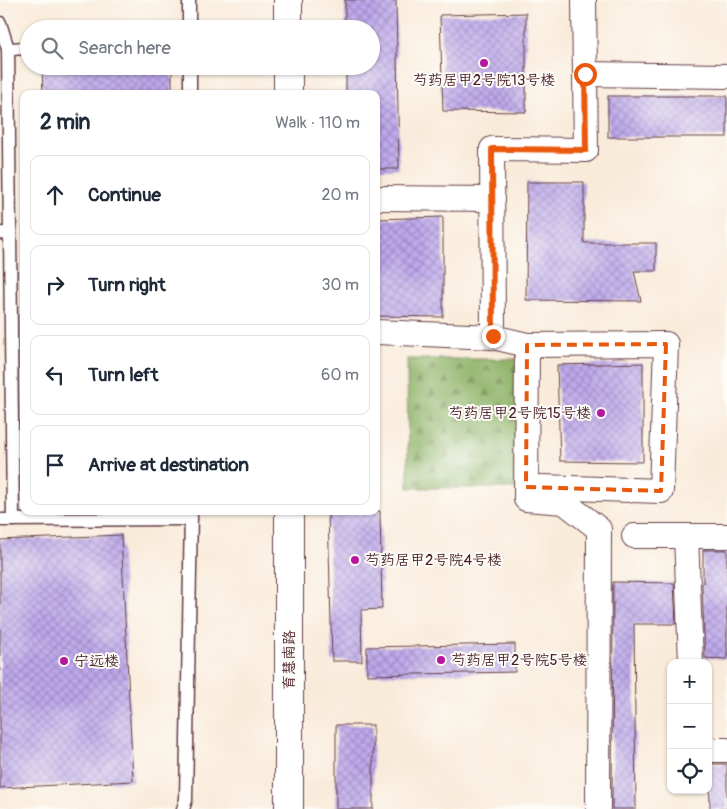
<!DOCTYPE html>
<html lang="en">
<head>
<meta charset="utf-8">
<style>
	:root { --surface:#fff; --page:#f2f2f3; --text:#1f2937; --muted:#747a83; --line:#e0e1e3 }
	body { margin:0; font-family:Pangolin,"LXGW WenKai TC",sans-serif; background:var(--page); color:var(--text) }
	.controls { position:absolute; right:15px; bottom:15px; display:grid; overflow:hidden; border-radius:10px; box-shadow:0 1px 4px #0004 }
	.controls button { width:45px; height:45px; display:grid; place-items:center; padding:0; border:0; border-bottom:1px solid var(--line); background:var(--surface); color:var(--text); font:25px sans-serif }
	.stop { position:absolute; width:15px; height:15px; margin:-11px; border:4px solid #ea580c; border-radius:50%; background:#fff }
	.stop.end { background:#ea580c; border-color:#fff; box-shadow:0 1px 5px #0008 }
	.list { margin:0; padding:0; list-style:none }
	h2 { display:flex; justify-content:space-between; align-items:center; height:65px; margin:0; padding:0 20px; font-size:21px }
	h2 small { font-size:16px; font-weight:400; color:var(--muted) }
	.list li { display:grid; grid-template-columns:32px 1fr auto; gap:15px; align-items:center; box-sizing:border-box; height:80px; margin:0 10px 10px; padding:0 10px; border:1px solid var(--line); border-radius:10px }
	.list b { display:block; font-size:19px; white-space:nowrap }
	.list em { font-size:16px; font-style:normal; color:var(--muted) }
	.icon { flex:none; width:28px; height:28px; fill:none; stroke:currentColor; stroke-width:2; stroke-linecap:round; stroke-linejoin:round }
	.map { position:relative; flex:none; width:727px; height:809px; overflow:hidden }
	.search { position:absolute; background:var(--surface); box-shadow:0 1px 4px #0004; left:20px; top:20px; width:360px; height:55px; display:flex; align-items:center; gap:12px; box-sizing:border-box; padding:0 18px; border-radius:28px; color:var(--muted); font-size:19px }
	.panel { position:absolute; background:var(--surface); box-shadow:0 1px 4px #0004; left:20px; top:90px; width:360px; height:425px; border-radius:10px }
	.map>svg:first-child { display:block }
	.forest { fill:url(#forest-firs); stroke:#6c6a4a }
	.building { fill:url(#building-cross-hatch) }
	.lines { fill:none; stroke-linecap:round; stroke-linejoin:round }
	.service-casing { stroke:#643e45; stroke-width:15 }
	.minor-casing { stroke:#643e45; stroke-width:26 }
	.tertiary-casing { stroke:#643e45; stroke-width:30 }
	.service { stroke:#fff; stroke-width:12 }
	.minor { stroke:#fff; stroke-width:24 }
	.tertiary { stroke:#fff; stroke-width:28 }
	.route { stroke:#ea580c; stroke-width:6 }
	.marked { fill:none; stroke:#e8590c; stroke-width:4; stroke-dasharray:10 6; stroke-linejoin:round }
	.poi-dot { fill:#b5179e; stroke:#fdfcf7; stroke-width:2 }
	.labels { text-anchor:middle; stroke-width:4; stroke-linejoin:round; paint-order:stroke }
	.poi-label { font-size:15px; fill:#4a1f2b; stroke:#fdfcf7; text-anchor:start }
	.street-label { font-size:15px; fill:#4a1f2b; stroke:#fdfcf7 }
</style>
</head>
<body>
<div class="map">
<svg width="727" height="809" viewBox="0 0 727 809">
	<defs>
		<pattern id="forest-firs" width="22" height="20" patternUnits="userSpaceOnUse" patternTransform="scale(1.25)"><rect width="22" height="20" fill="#8fb469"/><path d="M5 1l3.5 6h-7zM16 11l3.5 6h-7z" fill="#779257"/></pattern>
		<pattern id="building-cross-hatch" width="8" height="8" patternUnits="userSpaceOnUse" patternTransform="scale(1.25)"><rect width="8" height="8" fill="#bea9ec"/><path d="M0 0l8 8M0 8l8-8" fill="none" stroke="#9c89bf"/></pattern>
	</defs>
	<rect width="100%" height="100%" fill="#fdfcf7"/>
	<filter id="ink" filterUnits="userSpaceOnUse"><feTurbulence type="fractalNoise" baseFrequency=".02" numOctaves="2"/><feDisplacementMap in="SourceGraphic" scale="10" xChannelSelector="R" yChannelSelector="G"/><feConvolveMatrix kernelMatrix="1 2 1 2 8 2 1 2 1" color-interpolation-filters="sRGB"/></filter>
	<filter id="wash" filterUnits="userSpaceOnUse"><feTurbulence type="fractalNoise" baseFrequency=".0096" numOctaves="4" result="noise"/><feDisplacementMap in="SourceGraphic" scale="20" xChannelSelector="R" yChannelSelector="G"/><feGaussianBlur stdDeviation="1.12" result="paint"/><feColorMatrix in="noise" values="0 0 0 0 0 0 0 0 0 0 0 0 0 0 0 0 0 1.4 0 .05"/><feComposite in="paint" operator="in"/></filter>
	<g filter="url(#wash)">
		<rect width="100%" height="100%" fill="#f9ebda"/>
		<path class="forest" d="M407,359h115v129h-114z"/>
		<g id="blocks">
			<g class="building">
				<path d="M345,0h51l3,169h-23v-75h-30v-28h25v-37h-26z"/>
				<path d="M526,13v99l-83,-1 -3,-96z"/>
				<path d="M42,66h130v28h-129z"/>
				<rect x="608" y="96" width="119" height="41"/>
				<path d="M527,182h57v61h72v28h-22l7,30 -115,-1z"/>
				<path d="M443,217v100l-67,-1v-97z"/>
				<path d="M643,363v99l-83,-1 -3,-96z"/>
				<path d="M328,511h52l2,98 -21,1 1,51h-30z"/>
				<path d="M121,535l12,246 -133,7v-248z"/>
				<path d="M703,550h24v109l-22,-1 -3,-75h1z"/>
				<path d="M613,582l61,1 2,41h-42l2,185h-24z"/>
				<path d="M515,644v28l-148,3v-28z"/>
				<rect x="336" y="725" width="37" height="84"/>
				<path d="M709,764h18v45h-17z"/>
			</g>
		</g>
	</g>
	<g filter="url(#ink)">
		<use href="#blocks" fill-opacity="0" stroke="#643e45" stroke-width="1"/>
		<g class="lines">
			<defs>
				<g id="service">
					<path d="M189,0v29"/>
					<path d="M0,23l8,26 2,185 -10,-1"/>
					<path d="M8,49l21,-1"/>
					<path d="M190,66v28"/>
					<path d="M10,234l3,286"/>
					<path d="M0,520l191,-1"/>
					<path d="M183,809l3,-9 5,-289"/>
				</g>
				<g id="minor">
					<path d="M584,0l2,150 -94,-1 1,188 34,8 -1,154 38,3 35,27 -1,280"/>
					<path d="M585,74l142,2"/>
					<path d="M376,198l117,1"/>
					<path d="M376,332l117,5"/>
					<path d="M527,345l139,-1 -5,147 -120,-4"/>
					<path d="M634,536h52"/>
					<path d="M691,663l-5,-127h41"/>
					<path d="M708,750h19"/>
				</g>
				<g id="tertiary">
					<path d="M288,0v29"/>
					<path d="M288,66v28"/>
					<path d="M289,511v298"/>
				</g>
			</defs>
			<use href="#service" class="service-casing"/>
			<use href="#minor" class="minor-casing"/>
			<use href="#tertiary" class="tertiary-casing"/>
			<use href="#service" class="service"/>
			<use href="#minor" class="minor"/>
			<use href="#tertiary" class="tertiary"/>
		</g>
	</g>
	<g class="lines" filter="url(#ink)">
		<path class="route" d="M493,336l-1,-187 94,1 -1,-76"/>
	</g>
	<path class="marked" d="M666,344l-5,147 -135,-4 1,-142z"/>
	<g class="poi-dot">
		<circle cx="484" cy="63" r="5"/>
		<circle cx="601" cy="413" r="5"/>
		<circle cx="355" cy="560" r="5"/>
		<circle cx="441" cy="660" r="5"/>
		<circle cx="64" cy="661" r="5"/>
	</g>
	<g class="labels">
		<g class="poi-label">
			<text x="484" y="85" text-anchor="middle">芍药居甲2号院13号楼</text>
			<text x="591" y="418" text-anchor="end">芍药居甲2号院15号楼</text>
			<text x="365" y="565">芍药居甲2号院4号楼</text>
			<text x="451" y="665">芍药居甲2号院5号楼</text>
			<text x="74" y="666">宁远楼</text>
		</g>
		<g class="street-label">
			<text transform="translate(289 660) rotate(-90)" y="5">育慧南路</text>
		</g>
	</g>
</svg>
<div class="controls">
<button>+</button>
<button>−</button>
<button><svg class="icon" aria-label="locate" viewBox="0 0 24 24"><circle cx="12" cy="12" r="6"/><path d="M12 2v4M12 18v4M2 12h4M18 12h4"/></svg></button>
</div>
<div class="stop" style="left:585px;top:74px"></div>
<div class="stop end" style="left:493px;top:336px"></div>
<div class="search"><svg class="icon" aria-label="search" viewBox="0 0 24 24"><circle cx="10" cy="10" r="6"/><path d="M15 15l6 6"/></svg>Search here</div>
<section class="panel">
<h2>2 min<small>Walk · 110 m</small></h2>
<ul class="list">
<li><svg class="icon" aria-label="ahead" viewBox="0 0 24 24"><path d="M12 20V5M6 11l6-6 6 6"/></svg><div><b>Continue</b></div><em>20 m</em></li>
<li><svg class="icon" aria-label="right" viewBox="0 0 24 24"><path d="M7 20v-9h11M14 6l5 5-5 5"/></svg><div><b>Turn right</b></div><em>30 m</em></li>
<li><svg class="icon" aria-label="left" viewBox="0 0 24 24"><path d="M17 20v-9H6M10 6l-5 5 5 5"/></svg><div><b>Turn left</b></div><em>60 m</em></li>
<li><svg class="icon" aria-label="arrive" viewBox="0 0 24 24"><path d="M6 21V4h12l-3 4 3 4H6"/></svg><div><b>Arrive at destination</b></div></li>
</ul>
</section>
</div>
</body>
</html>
